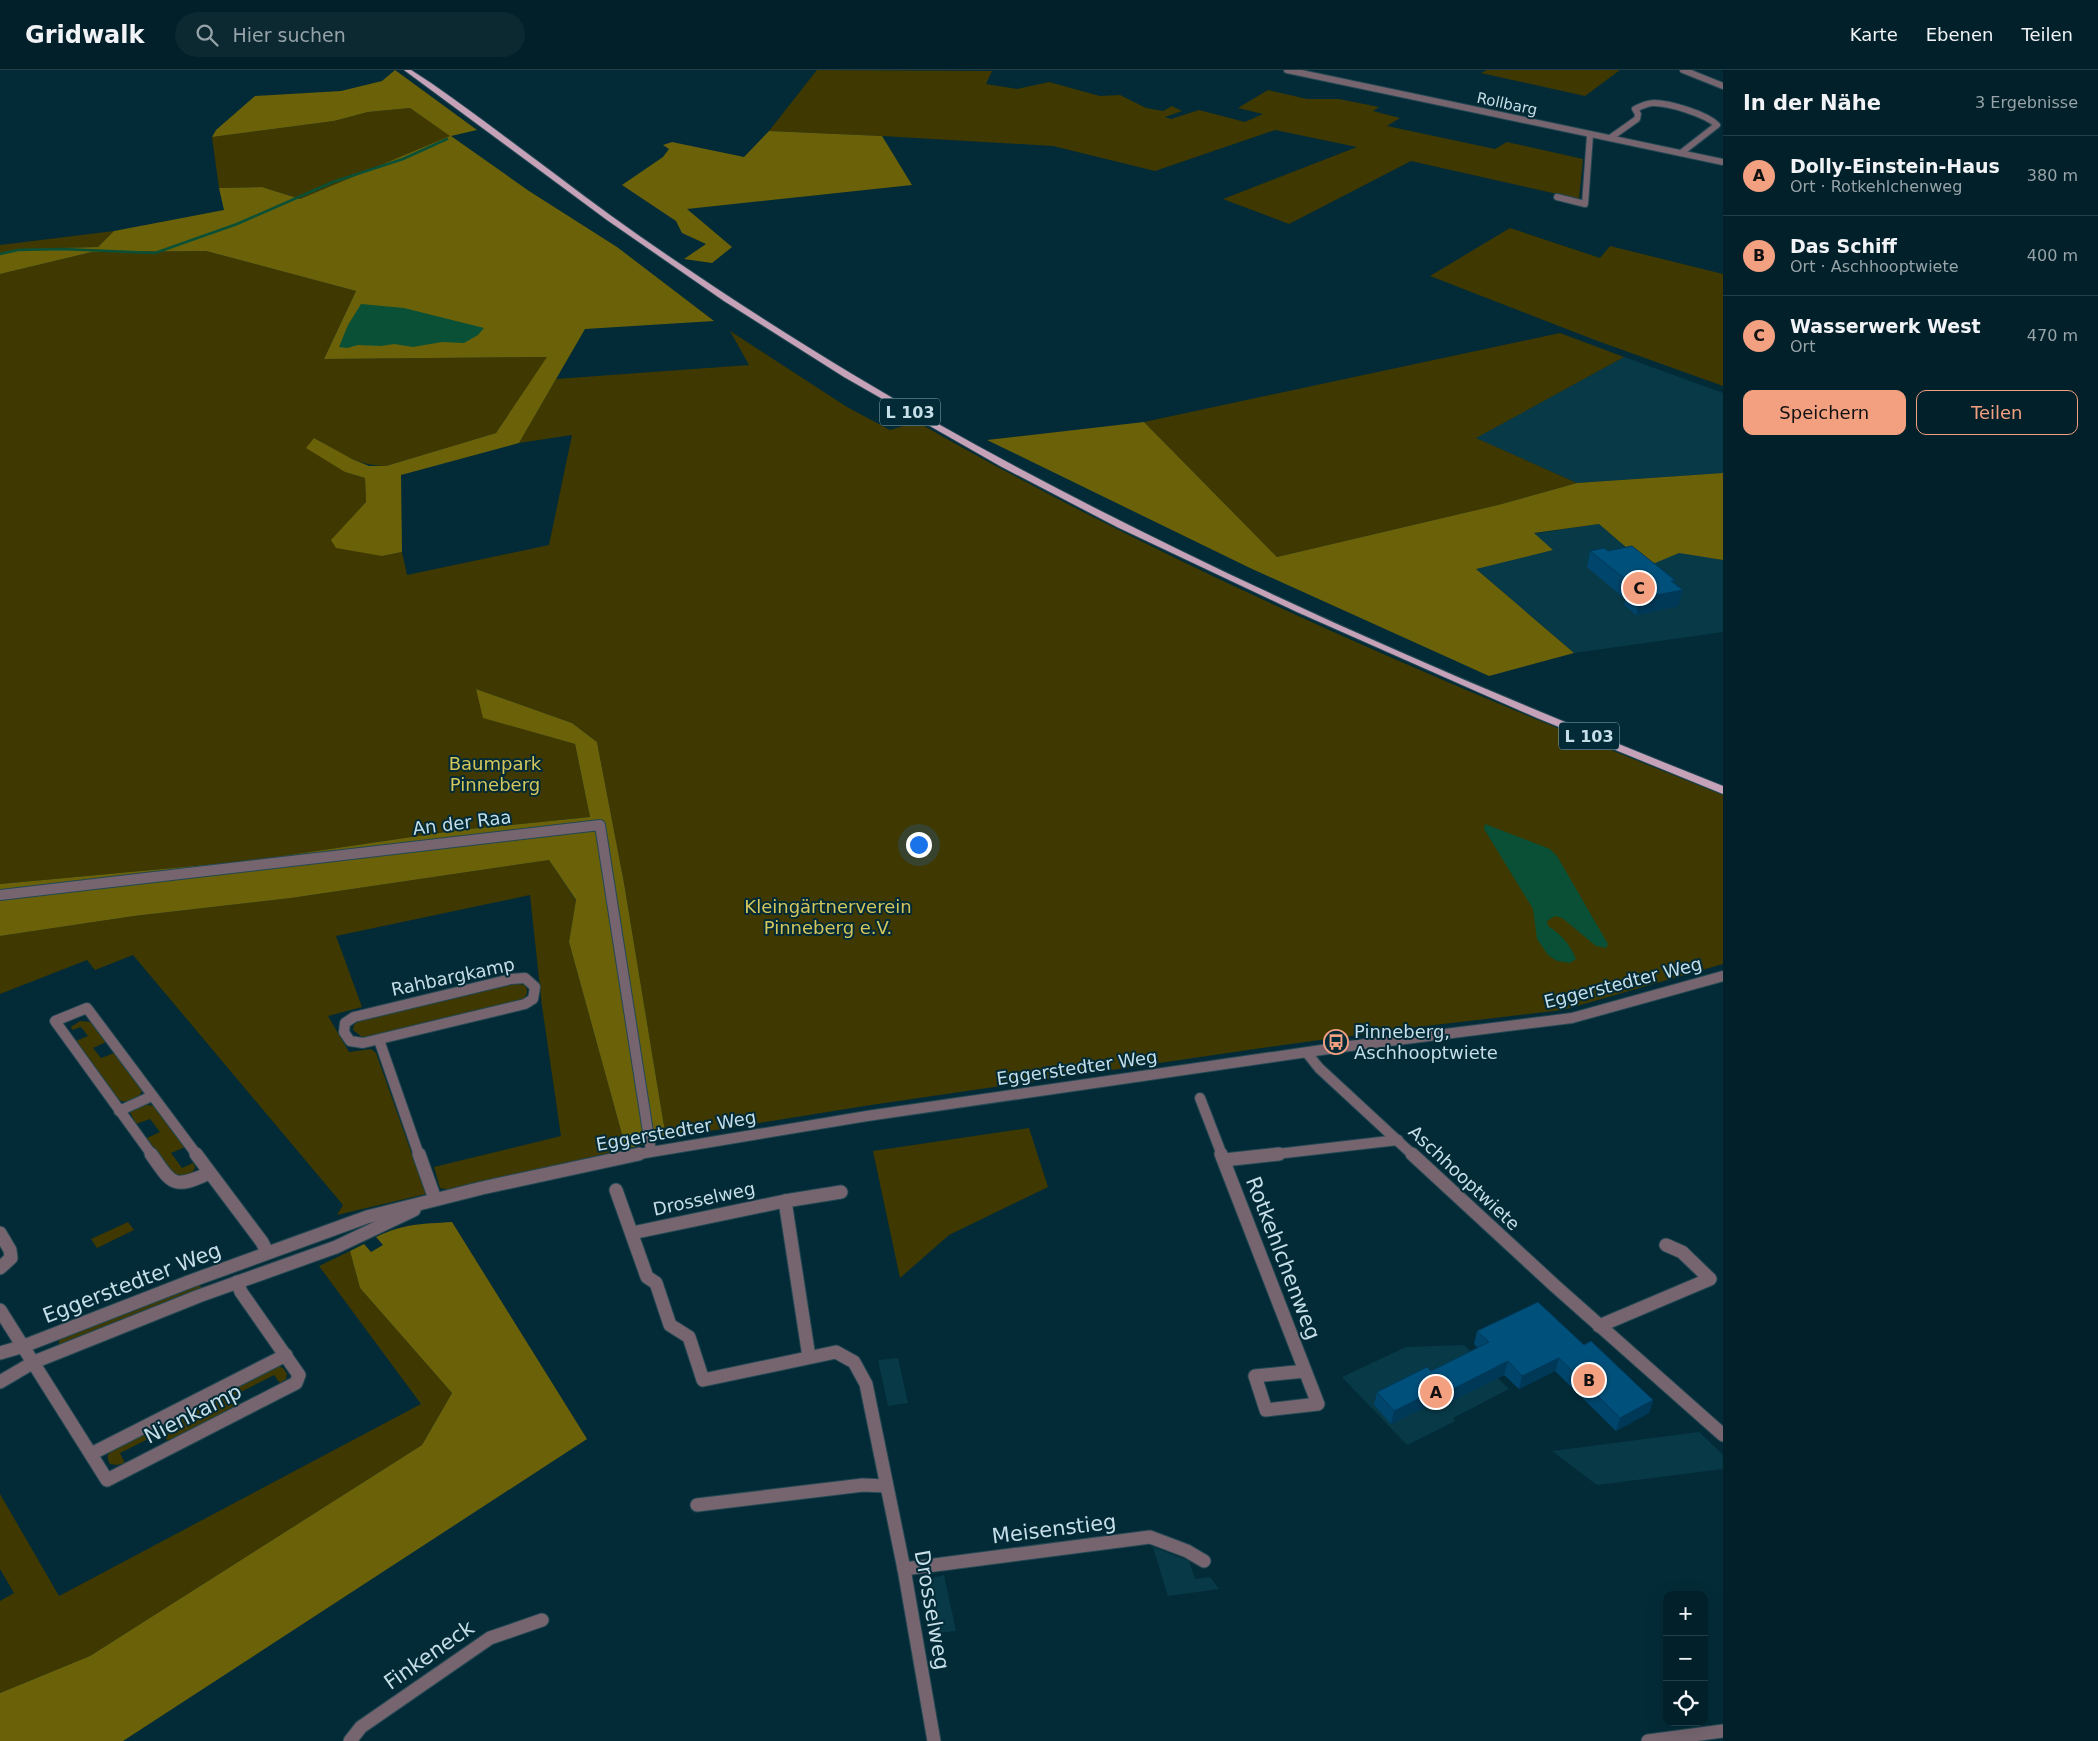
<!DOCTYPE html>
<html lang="de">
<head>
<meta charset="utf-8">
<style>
	:root { --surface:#022029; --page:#0c2831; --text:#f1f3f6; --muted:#96a3a8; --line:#233e46; --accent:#f2a080 }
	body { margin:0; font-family:"DejaVu Sans",sans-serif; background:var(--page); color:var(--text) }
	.controls { position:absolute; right:15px; bottom:15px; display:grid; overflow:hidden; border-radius:10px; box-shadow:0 5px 20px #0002 }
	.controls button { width:45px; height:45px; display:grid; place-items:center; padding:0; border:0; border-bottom:1px solid var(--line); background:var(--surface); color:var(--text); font:25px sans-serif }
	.you { position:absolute; left:918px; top:774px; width:18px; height:18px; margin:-12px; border:4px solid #fff; border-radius:50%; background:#1a73e8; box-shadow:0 0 0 8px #1a73e833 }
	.badge { display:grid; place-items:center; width:32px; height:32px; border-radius:50%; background:var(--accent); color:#111; font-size:16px; font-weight:700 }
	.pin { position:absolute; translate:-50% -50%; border:2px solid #fff; box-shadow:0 1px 5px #0006 }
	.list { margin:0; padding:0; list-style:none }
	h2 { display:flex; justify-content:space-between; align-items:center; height:65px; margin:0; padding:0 20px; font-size:21px }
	h2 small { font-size:16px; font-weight:400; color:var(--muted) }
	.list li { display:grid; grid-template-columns:32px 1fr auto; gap:15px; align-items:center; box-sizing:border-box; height:80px; padding:0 20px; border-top:1px solid var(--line) }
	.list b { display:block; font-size:19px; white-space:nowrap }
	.list p { margin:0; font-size:16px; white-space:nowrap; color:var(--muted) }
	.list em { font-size:16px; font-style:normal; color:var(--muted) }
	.actions { display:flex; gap:10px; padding:15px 20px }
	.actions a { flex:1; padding:11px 0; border:1px solid var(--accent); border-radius:10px; text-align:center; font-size:18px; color:var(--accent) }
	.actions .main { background:var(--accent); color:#111 }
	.icon { flex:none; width:28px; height:28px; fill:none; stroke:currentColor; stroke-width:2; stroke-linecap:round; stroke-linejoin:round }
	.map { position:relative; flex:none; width:1723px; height:1671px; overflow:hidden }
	header { display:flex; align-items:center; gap:30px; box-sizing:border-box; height:70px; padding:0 25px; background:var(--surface); border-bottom:1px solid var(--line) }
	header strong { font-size:24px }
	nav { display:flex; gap:28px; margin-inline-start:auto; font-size:18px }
	.search { width:350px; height:45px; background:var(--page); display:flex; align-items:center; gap:12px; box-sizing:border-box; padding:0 18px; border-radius:28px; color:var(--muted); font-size:19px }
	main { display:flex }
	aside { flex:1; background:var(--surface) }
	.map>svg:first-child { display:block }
	.built { fill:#083947 }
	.green { fill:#3f3800 }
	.forest { fill:#6b6109 }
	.water { fill:#0a5036 }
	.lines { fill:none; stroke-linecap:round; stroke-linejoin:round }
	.stream { stroke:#0a5036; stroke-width:2.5 }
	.street-far2-casing { stroke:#224853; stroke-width:8 }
	.street-far1-casing { stroke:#224853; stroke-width:12 }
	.street-casing { stroke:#224853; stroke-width:15 }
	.primary-casing { stroke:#224853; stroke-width:2 }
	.street-far2 { stroke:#76656f; stroke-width:6 }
	.street-far1 { stroke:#76656f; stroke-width:10 }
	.street { stroke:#76656f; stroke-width:13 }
	.primary { fill:#c6a2b8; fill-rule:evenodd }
	.wall { fill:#00456b }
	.shaded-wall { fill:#003857 }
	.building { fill:#00507c; stroke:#003857 }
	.labels { text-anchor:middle; stroke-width:4; stroke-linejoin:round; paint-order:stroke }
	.far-street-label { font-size:15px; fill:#c5dee8; stroke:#032b37 }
	.shield { fill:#032b37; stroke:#8ba8b3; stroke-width:1 }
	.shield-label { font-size:16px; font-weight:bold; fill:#c5dee8 }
	.park-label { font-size:18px; fill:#d4c65b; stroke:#032b37 }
	.street-label { font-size:18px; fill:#c5dee8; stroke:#032b37 }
	.poi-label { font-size:18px; fill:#c5dee8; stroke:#032b37; text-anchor:start }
	.near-street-label { font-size:21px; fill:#c5dee8; stroke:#032b37 }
</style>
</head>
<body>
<header>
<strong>Gridwalk</strong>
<div class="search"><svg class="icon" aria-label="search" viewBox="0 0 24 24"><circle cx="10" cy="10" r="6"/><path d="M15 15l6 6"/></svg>Hier suchen</div>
<nav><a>Karte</a><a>Ebenen</a><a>Teilen</a></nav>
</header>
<main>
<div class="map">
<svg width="1723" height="1671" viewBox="0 0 1723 1671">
	<rect width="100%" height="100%" fill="#032b37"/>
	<g class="built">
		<path d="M1624,287l99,36v80l-146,10 -102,-45z"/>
		<path d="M1599,454l49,42 31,-14 44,8v72l-149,21 -99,-85 78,-18 -20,-16z"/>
		<path d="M1464,1275l45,44 -56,29 2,3 -48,24 -65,-68 64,-30z"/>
		<path d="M898,1288l10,45 -20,3 -10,-46z"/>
		<path d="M1699,1362l24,23v14l-126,16 -45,-34z"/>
		<path d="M1153,1477l36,14 6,18 15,-2 9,12 -51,7z"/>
		<path d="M944,1505l12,56 -18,2 -11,-54z"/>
	</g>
	<g class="green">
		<path d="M817,0l175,1 -6,13 31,5 32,-7 51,14 20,-1 26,13 17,3 9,-5 10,5 -17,6 6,2 28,-9 46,12 18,-8 -25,-6 30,-18 39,9h32l40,8 -6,4 27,7 -13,8 108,23 12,-7 76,17 -4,40 -168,-38 -122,63 -66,-25 134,-52 -82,-17 -120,41 -102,-25 -171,-10 -113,-5z"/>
		<path d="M1487,0h133l-35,26 -104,-23z"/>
		<path d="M410,38l41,28 -151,63 -38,-12 -43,1 -7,-51 122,-16 34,-9z"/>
		<path d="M1510,158l90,30 10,-12 113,28v112l-128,-46 -165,-64z"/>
		<path d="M114,161l-16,16 -79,2 -19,4v-8z"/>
		<path d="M206,181l150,40 -32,68 224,-2 -52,76 -110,33c-30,0 -46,-14 -72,-28l31,34 20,6 1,24 -34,38 50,16 20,-4 5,23 142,-30 23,-110 -53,8 37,-64 193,-14 -19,-34 117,76 43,23 27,-8c257,147 531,264 806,373v169l-160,46 -146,17 -134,18 -412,60 -205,33 -42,-255 -27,-141 -25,-19 -96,-34 8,29 91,26 15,73 -131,13 -210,31 -249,23v-610l92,-22z"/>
		<path d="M1560,263l64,24 -148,81 101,45 -79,22 -221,52 -133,-135z"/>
		<path d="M549,790l27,41 -7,41 57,207 -176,41 -10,-2 -6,-21 127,-31 -19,-130 -12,-111 -194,41 26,71 -34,9 21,36 22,-3 5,4 50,141 -89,21 6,-10 -210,-250 -38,15 -8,-10 -87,34v-58l134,-20 157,-18z"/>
		<path d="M510,913l15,2c3,6 3,9 -2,14l-152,38h-9l-9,-7 1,-5 4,-4z"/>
		<path d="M80,951l11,1 15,20 -13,6 8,10 13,-5 28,38c-4,9 -14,13 -23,9l-43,-59 12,-5 -7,-9 -9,3 -1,-3z"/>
		<path d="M142,1034l12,2 31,41 -14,6 11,15 11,-5 2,4c-3,11 -12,9 -22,8l-26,-37 13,-6 -10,-13 -14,5 -6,-12z"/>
		<path d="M1029,1058l19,59 -99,48 -49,43 -27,-127z"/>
		<path d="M128,1152l6,8 -37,18 -6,-9z"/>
		<path d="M350,1181l10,37 92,105 -30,52 -332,211 -90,37v-92l14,-8 -14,-24v-75l59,102 362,-192 -102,-138z"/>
		<path d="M197,1214l4,2 -1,4 -138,55 -3,-1v-7z"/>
		<path d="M278,1296l5,2 4,6 -1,5 -6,4 -6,-8 -41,21 6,8 -9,5 2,4 -53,27 -2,-4 -9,5 -6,-9 -42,21 5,10 -8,2 -7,-1c-4,-7 -3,-10 3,-16z"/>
	</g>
	<g class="forest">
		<path d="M395,0l82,60 -26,6 78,55 88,56 97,74 -129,8 -66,114 -118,32 1,77 -20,4 -46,-8 -5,-8 35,-38 -1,-24 -20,-6 -39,-24 8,-10 38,21 17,7h17l110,-33 51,-76 -223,2 32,-68 -150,-40 -114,1 -92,22v-21l19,-4 79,-2 16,-16 110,-21 -5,-22 43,-1 38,12 150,-63 -40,-28 -42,4 -34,9 -122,16 4,-7 39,-34 86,-5 41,-10z"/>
		<path d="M769,61l113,5 30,49 -225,24 45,38 -20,16 -28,-4 22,-15 -24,-11 -6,-12 -54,-36 41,-28 6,-8 -6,-4 9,-3 72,15z"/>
		<path d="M1144,352l133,135 221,-52 79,-22 146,-10v87l-44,-7 -31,13 -49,-42 -65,9 19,17 -77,19 98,84 -85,23 -239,-108 -263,-128z"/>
		<path d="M476,619l96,34 25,19 27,141 42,255 -40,11 -57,-207 7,-42 -27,-40 -258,38 -157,18 -134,20v-52l249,-23 210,-31 131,-13 -15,-73 -92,-26z"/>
		<path d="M452,1152l135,217 -464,302h-123v-48l90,-37 332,-211 30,-52 -92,-105 -10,-37 14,-7 7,8 12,-7 -7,-8c29,-14 46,-13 76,-15z"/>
	</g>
	<g class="water">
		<path d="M361,234l43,4 80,20 -6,7 -14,8 -22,-1 -29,5 -19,-3 -13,2 -23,-1 -11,3 -8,-1 9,-22z"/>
		<path d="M1485,754l65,25 7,7 51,88 -2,4 -10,-2 -34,-28 -7,-2 -8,5 1,5c14,9 21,17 28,33l-6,4 -13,-2 -9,-6 -11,-16 -4,-30 -49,-80z"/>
	</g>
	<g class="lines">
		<path class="stream" d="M0,184l18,-4 44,-1 93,4 82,-29 96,-42 70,-23 44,-20"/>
		<defs>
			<g id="street-far2">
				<path d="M1287,0l436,92"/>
				<path d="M1683,0l40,16"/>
				<path d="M1610,68l27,-19 1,-5 -3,-5c6,-3 12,-6 19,-6 15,0 52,11 63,22l-36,28"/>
				<path d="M1557,127l28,7 5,-69"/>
			</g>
			<g id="street-far1">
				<path d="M0,825l600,-70 51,326"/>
				<path d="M525,908l10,9 -2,12 -8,5 -162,39 -13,-2 -6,-9 1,-9 9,-6 157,-38z"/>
				<path d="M379,970l40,115"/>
				<path d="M1307,983l12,15 94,87"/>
				<path d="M1200,1028l22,57"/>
				<path d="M119,1041l33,-15"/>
				<path d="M152,1085l-97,-134 32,-13 110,147"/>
				<path d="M633,1085l234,-39 475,-69 230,-29 151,-42"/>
				<path d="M1268,1085l130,-15"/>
			</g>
			<g id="street">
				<path d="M151,1084c21,30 22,36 58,19"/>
				<path d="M196,1084l66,88 5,10"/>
				<path d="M419,1084l16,45"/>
				<path d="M1221,1084l97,250 -52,6 -11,-34 50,-5"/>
				<path d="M1412,1084l143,132 168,149"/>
				<path d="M1224,1090l55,-6"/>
				<path d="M616,1120l31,87 9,6 14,42 19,12 14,43 133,-28 18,10 12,22 38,185 30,172"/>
				<path d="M785,1131l24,156"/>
				<path d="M0,1163l10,17 1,8 -11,10"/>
				<path d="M632,1163l153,-32 56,-9"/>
				<path d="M0,1240l107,170 189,-97 3,-8 -58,-83 -4,-10"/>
				<path d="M1599,1256l111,-47 -28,-27 -16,-7"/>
				<path d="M0,1283l24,-7 167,-65 176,-64 115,-29 157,-34"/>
				<path d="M0,1312l34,-20 165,-66 137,-49 78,-37"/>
				<path d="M91,1384l195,-99"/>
				<path d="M697,1435l166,-20 23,1"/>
				<path d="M904,1499l246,-32 37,14 17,10"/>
				<path d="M350,1671l11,-14 129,-89 52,-18"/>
				<path d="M1648,1671l75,-10"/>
			</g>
			<path id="primary" d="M404,0h7l20,13c60,42 119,88 179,132 78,56 159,109 242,159 274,164 574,294 871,412v8l-186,-76 -240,-106 -180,-85 -117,-61 -156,-89 -120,-76 -117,-81z"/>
		</defs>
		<use href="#street-far2" class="street-far2-casing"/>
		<use href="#street-far1" class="street-far1-casing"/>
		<use href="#street" class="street-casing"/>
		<use href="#primary" class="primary-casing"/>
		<use href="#street-far2" class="street-far2"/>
		<use href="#street-far1" class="street-far1"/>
		<use href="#street" class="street"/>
		<use href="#primary" class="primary"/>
	</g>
	<g class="wall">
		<path d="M1590,481h18l67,29 -1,3 9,7 -5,16 -42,9 -12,-10 1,-6 -38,-32z"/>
		<path d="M1477,1261l107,14 69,55 -4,13 -33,18 -61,-60 -36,18 -15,-14 -58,29 -5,-5 -50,25 -17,-19 3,-13 54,-21 47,-23 -4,-4z"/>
	</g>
	<g class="shaded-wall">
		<path d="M1675,510l-3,12 11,-2 -5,16 -42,9 4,-17 31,-17z"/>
		<path d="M1559,1288l-4,13 -36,18 3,-13z"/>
		<path d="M1508,1291l-4,14 -58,29 3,-13z"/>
		<path d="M1444,1316l-3,13 -50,25 3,-13z"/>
		<path d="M1653,1330l-4,13 -33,18 4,-13z"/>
	</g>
	<g class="building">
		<path d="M1632,476l43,34 -4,1 12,9 -43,8 -12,-9 7,-2 -45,-36 14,-3 4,3z"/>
		<path d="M1538,1232l46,43 7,-4 62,59 -33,18 -61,-60 -37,18 -14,-15 -59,30 -5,-5 -50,25 -17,-19 50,-25 4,4 58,-29 -12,-11z"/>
	</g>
	<defs>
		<symbol id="bus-ring" viewBox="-11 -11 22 22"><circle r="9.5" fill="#032b37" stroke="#f2a080" stroke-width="1.5"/><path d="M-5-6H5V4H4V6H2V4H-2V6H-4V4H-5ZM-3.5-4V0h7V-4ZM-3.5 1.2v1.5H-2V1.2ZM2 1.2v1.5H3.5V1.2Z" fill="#f2a080"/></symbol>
	</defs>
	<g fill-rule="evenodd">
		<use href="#bus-ring" x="1322" y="958" width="28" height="28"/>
	</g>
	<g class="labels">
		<g class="far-street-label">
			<text transform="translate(1507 34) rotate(12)" y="5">Rollbarg</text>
		</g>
		<g class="shield">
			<rect x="880" y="328.5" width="60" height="27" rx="4"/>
			<rect x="1559" y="652.5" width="60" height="27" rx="4"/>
		</g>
		<g class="shield-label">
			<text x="910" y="348">L 103</text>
			<text x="1589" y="672">L 103</text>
		</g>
		<g class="park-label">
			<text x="495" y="700">Baumpark<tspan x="495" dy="21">Pinneberg</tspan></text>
			<text x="828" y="843">Kleingärtnerverein<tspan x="828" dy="21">Pinneberg e.V.</tspan></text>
		</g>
		<g class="street-label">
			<text transform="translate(462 753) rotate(-7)" y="6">An der Raa</text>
			<text transform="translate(453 907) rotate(-12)" y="6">Rahbargkamp</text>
			<text transform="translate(1623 913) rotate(-14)" y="6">Eggerstedter Weg</text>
			<text transform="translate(1077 998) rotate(-8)" y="6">Eggerstedter Weg</text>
			<text transform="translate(676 1061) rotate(-10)" y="6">Eggerstedter Weg</text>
			<text transform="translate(1464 1108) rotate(43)" y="6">Aschhooptwiete</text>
			<text transform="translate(704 1129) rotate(-12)" y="6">Drosselweg</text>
		</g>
		<g class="poi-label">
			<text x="1354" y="968">Pinneberg,<tspan x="1354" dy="21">Aschhooptwiete</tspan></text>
		</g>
		<g class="near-street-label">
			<text transform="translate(1283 1188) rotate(69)" y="7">Rotkehlchenweg</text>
			<text transform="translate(132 1213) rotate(-21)" y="7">Eggerstedter Weg</text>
			<text transform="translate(193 1344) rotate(-27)" y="7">Nienkamp</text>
			<text transform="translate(1054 1459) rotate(-7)" y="7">Meisenstieg</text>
			<text transform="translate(932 1540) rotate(80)" y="7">Drosselweg</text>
			<text transform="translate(429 1585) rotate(-35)" y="7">Finkeneck</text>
		</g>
	</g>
</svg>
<div class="controls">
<button>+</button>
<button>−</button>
<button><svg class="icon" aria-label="locate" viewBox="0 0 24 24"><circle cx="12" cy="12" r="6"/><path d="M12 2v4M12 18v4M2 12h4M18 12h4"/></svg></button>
</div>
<div class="you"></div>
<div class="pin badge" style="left:1436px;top:1322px">A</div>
<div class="pin badge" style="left:1589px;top:1310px">B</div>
<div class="pin badge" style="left:1639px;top:518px">C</div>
</div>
<aside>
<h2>In der Nähe<small>3 Ergebnisse</small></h2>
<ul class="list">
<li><span class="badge">A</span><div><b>Dolly-Einstein-Haus</b><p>Ort · Rotkehlchenweg</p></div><em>380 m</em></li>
<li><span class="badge">B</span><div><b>Das Schiff</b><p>Ort · Aschhooptwiete</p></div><em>400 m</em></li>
<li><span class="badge">C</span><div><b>Wasserwerk West</b><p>Ort</p></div><em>470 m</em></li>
</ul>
<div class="actions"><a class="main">Speichern</a><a>Teilen</a></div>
</aside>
</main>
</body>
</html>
